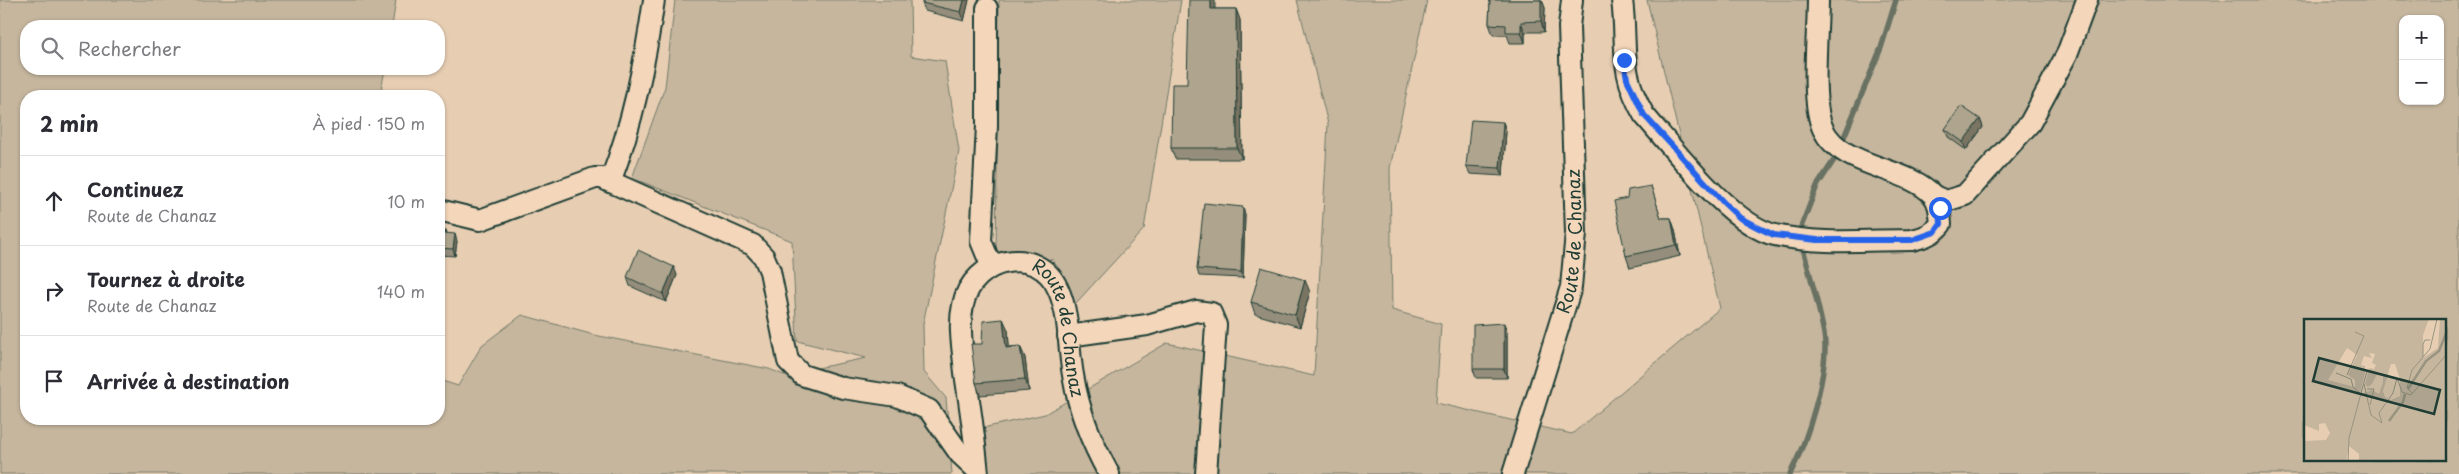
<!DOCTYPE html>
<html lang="fr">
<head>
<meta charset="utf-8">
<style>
	:root { --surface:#fff; --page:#f2f2f3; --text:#2b2b33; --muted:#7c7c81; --line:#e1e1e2 }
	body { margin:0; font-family:"Playpen Sans",sans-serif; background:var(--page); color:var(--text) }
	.controls { position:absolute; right:15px; top:15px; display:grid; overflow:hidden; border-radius:10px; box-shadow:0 1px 4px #0004 }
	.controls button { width:45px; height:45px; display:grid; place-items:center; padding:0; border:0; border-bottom:1px solid var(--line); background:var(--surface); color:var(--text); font:25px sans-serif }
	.stop { position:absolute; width:15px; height:15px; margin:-11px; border:4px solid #2563eb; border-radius:50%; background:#fff }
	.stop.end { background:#2563eb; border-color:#fff; box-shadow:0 1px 5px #0008 }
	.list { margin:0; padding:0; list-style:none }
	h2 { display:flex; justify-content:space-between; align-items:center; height:65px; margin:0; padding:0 20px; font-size:21px }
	h2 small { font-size:16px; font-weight:400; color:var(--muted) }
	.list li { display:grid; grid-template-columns:32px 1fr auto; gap:15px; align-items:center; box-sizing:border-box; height:90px; padding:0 20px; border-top:1px solid var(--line) }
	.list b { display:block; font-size:19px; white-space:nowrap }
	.list p { margin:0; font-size:16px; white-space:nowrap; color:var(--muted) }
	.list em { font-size:16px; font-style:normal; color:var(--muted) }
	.icon { flex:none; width:28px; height:28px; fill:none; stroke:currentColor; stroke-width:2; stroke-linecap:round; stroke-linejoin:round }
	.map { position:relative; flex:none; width:2459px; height:474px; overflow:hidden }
	.search { position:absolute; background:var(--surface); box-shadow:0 1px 4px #0004; left:20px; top:20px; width:425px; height:55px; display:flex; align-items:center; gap:12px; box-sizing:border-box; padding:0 18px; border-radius:20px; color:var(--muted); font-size:19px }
	.panel { position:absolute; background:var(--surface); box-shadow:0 1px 4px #0004; left:20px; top:90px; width:425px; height:335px; border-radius:20px }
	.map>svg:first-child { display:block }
	.green { fill:#c6b69e; stroke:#727a69; fill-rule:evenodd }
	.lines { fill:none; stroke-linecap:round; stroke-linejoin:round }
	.stream { stroke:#687162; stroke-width:5.5 }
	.minor-casing { stroke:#1f3d34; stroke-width:24 }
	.minor { stroke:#f4d7bb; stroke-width:20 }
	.wall { fill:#968e7b; stroke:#1f3d34 }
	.shaded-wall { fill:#7a7464; stroke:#1f3d34 }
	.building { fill:#afa58f; stroke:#1f3d34 }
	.route { stroke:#2563eb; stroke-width:6 }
	.labels { text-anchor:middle; stroke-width:4; stroke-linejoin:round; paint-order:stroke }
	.street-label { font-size:18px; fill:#1f3d34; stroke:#f4d7bb }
	.inset-river { fill:none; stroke:#989480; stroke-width:2.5 }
	.inset-road { fill:none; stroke:#979480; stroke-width:1 }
	.view { fill:#1f3d34; fill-opacity:0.15; stroke:#1f3d34; stroke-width:2.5 }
	.inset-edge { fill:none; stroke:#1f3d34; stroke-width:2.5 }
</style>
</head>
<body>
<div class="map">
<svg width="2459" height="474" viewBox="0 0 2459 474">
	<rect width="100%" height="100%" fill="#e7ceb3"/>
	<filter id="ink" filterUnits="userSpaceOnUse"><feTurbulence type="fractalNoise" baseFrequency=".02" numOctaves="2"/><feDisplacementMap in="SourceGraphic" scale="10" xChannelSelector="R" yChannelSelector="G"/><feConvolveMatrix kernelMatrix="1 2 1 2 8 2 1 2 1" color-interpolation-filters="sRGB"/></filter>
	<g filter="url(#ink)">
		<g class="green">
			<path d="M0,0h396l-4,26h-366v43h359l-5,27h-354v323h413v-39l19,6 24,-41 40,-30 72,20 175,34 15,6 82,-17 -69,-17 -5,-100 -160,-63 33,-91 10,-87h235l1,56 34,5 14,90 -36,173 1,48 22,26 6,76h-952z"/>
			<path d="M999,0h182l-37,229 -69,75 -22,-44 -57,-8z"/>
			<path d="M1297,0h130l-37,168 2,142 49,14 -5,79 136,31 148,-126 -73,-308h812v474h-1494l18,-46 62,-14 122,-71 147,33 14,-252zM2403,19h37v82h-37zM2305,320h140v140h-140z"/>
		</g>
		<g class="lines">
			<g class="stream">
				<path d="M1844,137l37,-89 15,-48"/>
				<path d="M1801,227l16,-41 17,-26"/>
				<path d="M1790,474c17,-32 40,-104 34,-140 -5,-28 -13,-55 -20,-82"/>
			</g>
			<defs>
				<g id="minor">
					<path d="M1622,0c6,47 -4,70 22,115 30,34 87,110 131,120 44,10 92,5 137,5 13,-3 21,-6 29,-16 -1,-10 -1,-21 -8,-29 -27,-29 -92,-27 -110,-66 -13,-28 -5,-96 -5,-129"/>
					<path d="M987,8v118l-6,115 10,24"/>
					<path d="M610,182c23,-59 35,-120 44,-182"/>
					<path d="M1934,196l12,5 19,-6 65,-72 37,-69 20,-54"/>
					<path d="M439,210l41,10 115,-42h7l151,67 11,12 6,14 18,90 14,14 41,13 54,8 32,14 31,44 17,16"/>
					<path d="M1068,336l79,-11 49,-14 15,2 5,12 -10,149"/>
					<path id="s1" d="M978,474c-3,-34 -8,-68 -13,-101 -2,-23 -7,-46 -2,-68 9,-47 75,-62 95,-16 12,26 10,59 15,86 6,37 18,66 36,99"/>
					<path id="s2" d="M1513,474l58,-187 5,-54 -7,-206 3,-27"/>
				</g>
			</defs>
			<use href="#minor" class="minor-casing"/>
			<use href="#minor" class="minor"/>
		</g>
		<g class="wall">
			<path d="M923,0h46l-5,21 -39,-10 -3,-8z"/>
			<path d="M1490,0h52l3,8 -1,24h-19v11h-15l-3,-8h-14l-4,-11z"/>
			<path d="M1215,9h21l4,11 2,139h-67l-4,-11 16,-64z"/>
			<path d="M1980,119l3,8 -17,23 -18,-13 -3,-8z"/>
			<path d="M1503,122l3,9 -3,45 -33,-2 -4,-8z"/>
			<path d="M1651,186l10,32h10l4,12 5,26 -50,12 -4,-12 1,-58z"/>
			<path d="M1245,214l-2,64 -44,-2 -2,-7z"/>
			<path d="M439,229l7,1 1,3 10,8 -2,15 -16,-1z"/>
			<path d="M677,275l-11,27 -36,-16 -3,-9z"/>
			<path d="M1310,292l-10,35 -45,-13 -4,-12z"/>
			<path d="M1003,319l5,11 1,17 11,-1 5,12 4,33 -49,4 -4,-12 6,-39z"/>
			<path d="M1507,332v46h-31l-3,-9z"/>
		</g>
		<g class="shaded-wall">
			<path d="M964,0h5l-5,21 -3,-9z"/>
			<path d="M1211,0h4v21l-4,-12z"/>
			<path d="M1539,0h3l3,8 -1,24 -3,-11z"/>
			<path d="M1236,9l4,11 2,139 -5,-11z"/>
			<path d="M1521,22l4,10v11l-4,-11z"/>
			<path d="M1980,119l3,8 -17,23 -3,-8z"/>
			<path d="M1503,122l3,9 -3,45 -3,-8z"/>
			<path d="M1243,207l2,7 -2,64 -2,-6z"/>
			<path d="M1671,218l4,12 5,26 -4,-11z"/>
			<path d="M455,234l2,7 -2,15 -2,-7z"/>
			<path d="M674,267l3,8 -11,27 -3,-8z"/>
			<path d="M1305,280l5,12 -10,35 -5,-12z"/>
			<path d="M1003,319l5,11 2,30 -4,-12z"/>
			<path d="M1504,323l3,9v46l-3,-9z"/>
			<path d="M1020,346l5,12 4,33 -4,-12z"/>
		</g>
		<g class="building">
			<path d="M923,0h41l-3,12 -39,-9z"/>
			<path d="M1189,0h22v9h25l1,139h-66l1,-64h15z"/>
			<path d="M1490,0h51v21l-20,1v10h-15v-7l-17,-1z"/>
			<path d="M1961,106l19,13 -17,23 -18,-13z"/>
			<path d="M1471,120l32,2 -3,46 -34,-2z"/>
			<path d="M1651,186l10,32h10l5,27 -50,11 -12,-55 13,-3 1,-8z"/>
			<path d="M1204,203l39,4 -2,65 -44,-3z"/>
			<path d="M439,229l7,1 -1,3 10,1 -2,15 -14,-1z"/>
			<path d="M638,250l36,17 -11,27 -36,-17z"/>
			<path d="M1261,267l44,13 -10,35 -44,-13z"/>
			<path d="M1003,319l3,29 14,-2 5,33 -49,4 -5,-39h11l1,-23z"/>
			<path d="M1504,323v46h-31v-44z"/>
		</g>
	</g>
	<g class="lines" filter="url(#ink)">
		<path class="route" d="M1624,60l3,19 17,36 80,88 16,15 19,10 15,7 43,5h95l23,-8 6,-8 -1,-16"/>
	</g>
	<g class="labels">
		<g class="street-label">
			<text dy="6" stroke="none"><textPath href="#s2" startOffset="241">Route de Chanaz</textPath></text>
			<text dy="6" stroke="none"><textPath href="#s1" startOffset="335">Route de Chanaz</textPath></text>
		</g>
	</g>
	<g transform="translate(2304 319)">
		<rect width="142" height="142" fill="#e7ceb3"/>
		<path d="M0,0h125l-6,16v23l15,-10 2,-29h6v142h-87v-7l-10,-8 -3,15h-42v-20l22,-1 4,-7 -5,-10 -6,1v7l-15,-6zM43,29l10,7 -9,20 7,5v7l-27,-7zM65,34l6,1 -3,9 4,2 -2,4 -5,-1 -4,16 3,3 4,-3 6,-12 5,2v8l-4,12 -7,-4 -12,4 5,-21v-7l-4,-1 3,-9 8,2zM87,45h4l5,15v17l-9,4 -6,-3 -2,-6z" fill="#c6b69e" fill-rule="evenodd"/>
		<path class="inset-river" d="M104,70l18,-28 13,-10 8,-20M85,102l14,-19 2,-8"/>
		<path class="inset-road" d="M119,38v-13l2,-4h5M32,54l15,6 2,8 7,6M43,56l17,-39 -9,-4M60,65l7,31 11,8M63,70h7l-4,16M108,74l-5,-5 5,-18 18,-21 7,-30M78,104l-3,-10 14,-20 4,-15 5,14 9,3 36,-41M44,142l1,-23 18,-67"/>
		<path class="view" d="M15,39l121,32 -6,24 -121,-33z"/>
		<rect width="142" height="142" class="inset-edge"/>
	</g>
</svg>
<div class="controls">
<button>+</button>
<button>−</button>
</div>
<div class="stop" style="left:1940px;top:208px"></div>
<div class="stop end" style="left:1624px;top:60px"></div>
<div class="search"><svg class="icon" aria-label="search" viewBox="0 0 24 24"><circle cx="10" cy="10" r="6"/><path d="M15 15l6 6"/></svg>Rechercher</div>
<section class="panel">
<h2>2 min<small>À pied · 150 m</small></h2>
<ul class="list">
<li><svg class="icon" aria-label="ahead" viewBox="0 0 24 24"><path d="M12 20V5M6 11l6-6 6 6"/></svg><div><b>Continuez</b><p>Route de Chanaz</p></div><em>10 m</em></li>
<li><svg class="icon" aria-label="right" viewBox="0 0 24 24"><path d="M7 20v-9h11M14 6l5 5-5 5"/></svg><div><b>Tournez à droite</b><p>Route de Chanaz</p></div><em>140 m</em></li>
<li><svg class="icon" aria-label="arrive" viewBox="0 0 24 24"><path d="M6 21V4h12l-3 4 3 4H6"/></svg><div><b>Arrivée à destination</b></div></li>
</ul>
</section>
</div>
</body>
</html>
